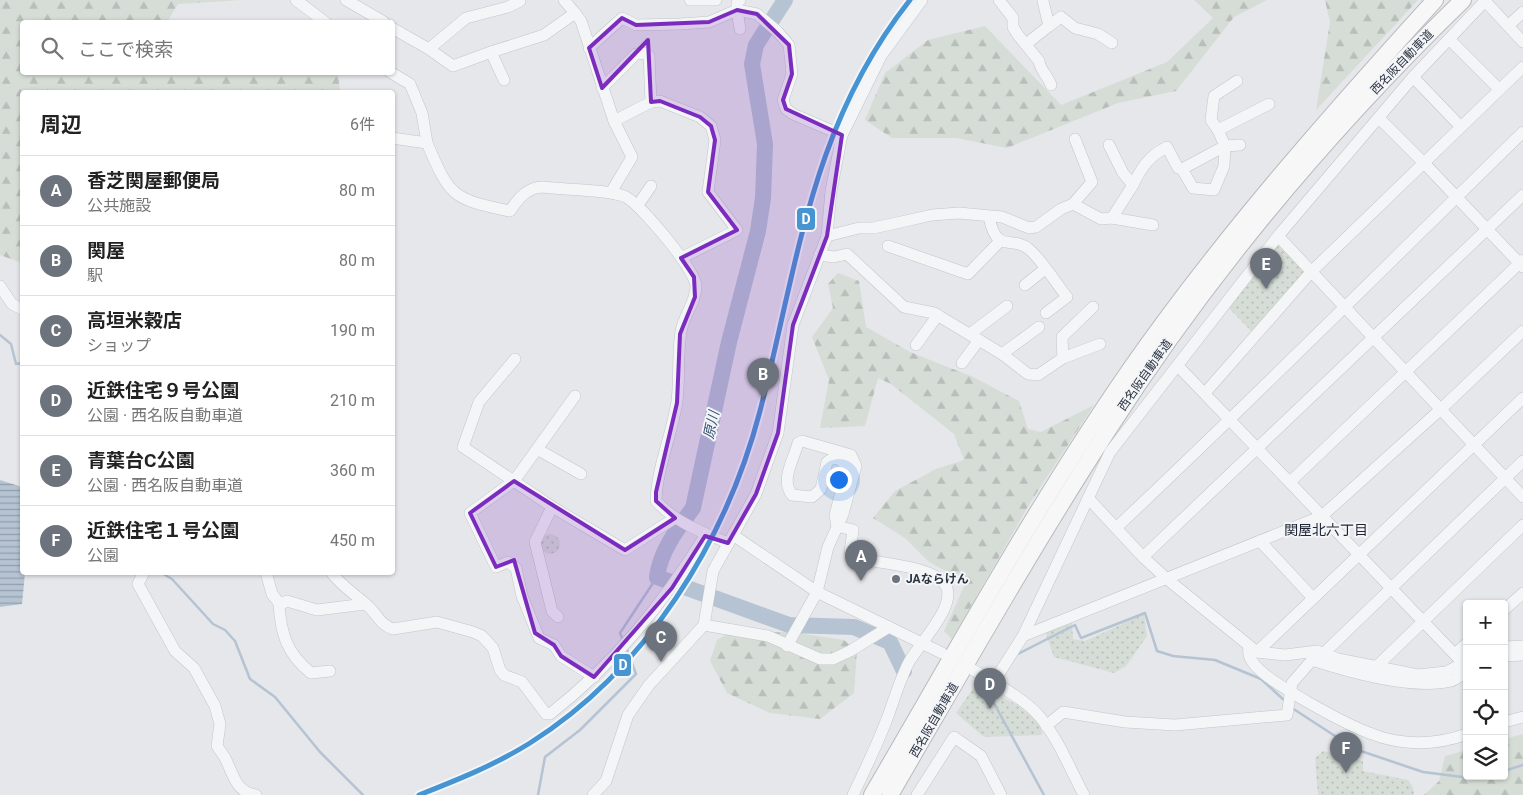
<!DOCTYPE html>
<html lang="ja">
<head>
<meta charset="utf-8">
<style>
	:root { --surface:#fff; --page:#f2f2f2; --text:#222; --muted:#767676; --line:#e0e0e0; --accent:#6d737d }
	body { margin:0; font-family:Roboto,"Noto Sans JP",sans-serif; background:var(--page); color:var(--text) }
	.controls { position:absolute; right:15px; bottom:15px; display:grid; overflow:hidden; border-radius:5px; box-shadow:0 1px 4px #0004 }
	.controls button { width:45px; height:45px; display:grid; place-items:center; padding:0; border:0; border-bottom:1px solid var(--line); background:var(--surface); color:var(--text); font:25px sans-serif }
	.you { position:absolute; left:838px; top:479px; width:18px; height:18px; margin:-12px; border:4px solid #fff; border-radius:50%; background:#1a73e8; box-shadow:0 0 0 8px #1a73e833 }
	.badge { display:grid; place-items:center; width:32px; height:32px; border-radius:50%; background:var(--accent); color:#fff; font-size:16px; font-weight:700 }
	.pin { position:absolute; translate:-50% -41px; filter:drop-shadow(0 1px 2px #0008) }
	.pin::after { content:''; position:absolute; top:26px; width:18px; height:15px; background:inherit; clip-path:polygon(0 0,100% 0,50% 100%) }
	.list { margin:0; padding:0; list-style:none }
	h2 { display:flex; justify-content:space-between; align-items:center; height:65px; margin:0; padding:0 20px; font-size:21px }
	h2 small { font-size:16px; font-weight:400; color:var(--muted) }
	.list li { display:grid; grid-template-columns:32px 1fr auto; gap:15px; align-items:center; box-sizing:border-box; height:70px; padding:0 20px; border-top:1px solid var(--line) }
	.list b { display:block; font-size:19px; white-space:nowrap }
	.list p { margin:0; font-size:16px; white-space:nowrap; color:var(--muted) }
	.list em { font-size:16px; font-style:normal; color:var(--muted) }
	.icon { flex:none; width:28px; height:28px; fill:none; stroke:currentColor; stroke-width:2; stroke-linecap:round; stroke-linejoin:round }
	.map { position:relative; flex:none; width:1523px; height:795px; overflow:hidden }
	.search { position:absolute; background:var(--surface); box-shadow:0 1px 4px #0004; left:20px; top:20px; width:375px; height:55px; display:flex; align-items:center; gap:12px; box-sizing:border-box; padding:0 18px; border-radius:5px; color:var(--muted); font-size:19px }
	.panel { position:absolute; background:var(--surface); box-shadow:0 1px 4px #0004; left:20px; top:90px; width:375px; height:485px; border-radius:5px }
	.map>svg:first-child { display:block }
	.grass { fill:url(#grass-dots) }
	.forest { fill:url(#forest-firs) }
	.water { fill:url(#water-rules) }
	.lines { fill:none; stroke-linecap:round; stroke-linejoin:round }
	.stream { stroke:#b5c3d2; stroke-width:2.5 }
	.river { stroke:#b5c3d2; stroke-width:16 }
	.minor-casing { stroke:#c3c5c8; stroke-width:12 }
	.highway-casing { stroke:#b8babe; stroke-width:18 }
	.minor { stroke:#f4f5f6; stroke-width:11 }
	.highway { stroke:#f7f7f8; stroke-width:16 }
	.rail-1-casing { stroke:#f3f5f8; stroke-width:9 }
	.rail-1 { stroke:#4694d1; stroke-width:5 }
	.marked { fill:#7b2cbf; fill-opacity:0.2; stroke:#7b2cbf; stroke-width:4; stroke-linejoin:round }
	.poi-dot { fill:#6d737d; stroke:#f3f5f8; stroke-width:2 }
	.labels { text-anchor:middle; stroke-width:4; stroke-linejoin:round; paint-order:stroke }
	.street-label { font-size:12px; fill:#2c3442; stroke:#f3f5f8 }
	.poi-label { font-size:12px; font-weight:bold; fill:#2c3442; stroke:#f3f5f8; text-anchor:start }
	.water-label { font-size:14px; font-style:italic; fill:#385274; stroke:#f3f5f8 }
	.neighbourhood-label { font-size:14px; fill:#1e2533; stroke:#f3f5f8 }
	.line-badge { stroke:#f3f5f8; stroke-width:2 }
	.badge-label { font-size:14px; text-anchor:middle; font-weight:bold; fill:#fff }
</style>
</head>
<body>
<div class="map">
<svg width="1523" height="795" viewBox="0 0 1523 795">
	<defs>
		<pattern id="grass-dots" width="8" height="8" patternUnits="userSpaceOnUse" patternTransform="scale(1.25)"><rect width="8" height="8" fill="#d6ddd6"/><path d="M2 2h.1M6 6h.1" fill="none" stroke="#b8beb9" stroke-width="1.8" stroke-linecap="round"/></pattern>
		<pattern id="forest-firs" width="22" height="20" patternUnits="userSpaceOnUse" patternTransform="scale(1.25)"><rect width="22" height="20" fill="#d6ddd6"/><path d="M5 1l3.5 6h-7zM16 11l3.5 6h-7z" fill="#b8beb9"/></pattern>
		<pattern id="water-rules" width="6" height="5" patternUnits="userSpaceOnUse" patternTransform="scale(1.25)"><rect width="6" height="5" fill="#b5c3d2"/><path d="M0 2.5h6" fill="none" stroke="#939fac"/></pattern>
	</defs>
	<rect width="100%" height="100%" fill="#e5e7ea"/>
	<g class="grass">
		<path d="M1279,241l26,30 -53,61 -24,-25z"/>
		<circle cx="550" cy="544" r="10"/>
		<path d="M1144,614l3,22 -21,30 -12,7 -60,-16 -9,-26 27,-8 1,16 12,2z"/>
		<path d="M977,683l40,22 23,19 2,11 -58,2 -28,-24z"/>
		<path d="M1323,751l40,10v10l45,9 5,7 1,8h-96l-3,-37z"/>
	</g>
	<g class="forest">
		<path d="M0,0h242l-64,4 -11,18h-145v50l316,1 2,19h-318v171l-22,-8z"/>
		<path d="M1194,0h73l-33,17 -58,74 -58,12 -111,45 -51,-10h-64l-27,-18 20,-47 43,-33 57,-14 76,79 106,-43 46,-44z"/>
		<path d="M1325,0h93l-102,110 14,-88z"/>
		<path d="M838,273l21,8 7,46 44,25 63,25 46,24 9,28 13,3 53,-27 -64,98 -78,136 -8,-8 22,-49 -37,-20 -24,-24 -32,-20 22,-27 41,-22 28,-9 -10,-26 -63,-50 -13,-6 -13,48 -45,2 9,-48 -17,-43 21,-29 -5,-24z"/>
		<path d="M791,632l53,8 13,11 -3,42 -34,26 -50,-6 -43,-20 -17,-32 7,-21 12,-7z"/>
		<path d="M1523,734v61h-99l15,-14 6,-25 22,-6v26h37v-37z"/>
	</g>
	<path class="water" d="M0,480l22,7v85l3,1 -3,31 -22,3z"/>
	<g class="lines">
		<g class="stream">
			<path d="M0,335l11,9 5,20 6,-1"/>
			<path d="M160,572l12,7 41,45 12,6 10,11 15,38 25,18 45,55 43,43"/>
			<path d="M623,640l-3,-7 37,-56"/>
			<path d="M1016,655l59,-30 6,13 64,-25 12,38 16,5 42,4 46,19 24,22"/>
			<path d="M986,683l-2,2 60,110"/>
			<path d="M1292,708l63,41 68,23 55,7 8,-3"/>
			<path d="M1504,771l19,-6"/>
			<path d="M538,795l7,-38 35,-27 56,-56 -10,-27"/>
		</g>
		<path class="river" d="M785,0l-29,45 -4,19 13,80 -2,54 -5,33 -29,111 -36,166c-15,20 -33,43 -36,69l132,48 65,2 36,15 14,29"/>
		<defs>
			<g id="minor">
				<path d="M296,0l29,22"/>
				<path d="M346,0l38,22"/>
				<path d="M690,0h26"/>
				<path d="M740,0l-3,3v7l20,4 20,17 12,14 3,29 -9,26 3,9 7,5 49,21"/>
				<path d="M999,0l14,18v9l5,8 21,26c1,9 9,15 12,24"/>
				<path d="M1485,1l38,41"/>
				<path d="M575,13l6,8 33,100"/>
				<path d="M1049,26l12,-9 14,11 23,6 14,9"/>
				<path d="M1508,26l15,-14"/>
				<path d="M392,28l37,21 37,-31 42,-11 12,-6"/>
				<path d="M1449,39l50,50"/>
				<path d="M1026,44l23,-18 -6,-25"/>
				<path d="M589,48l33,-30 14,7 44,-1 29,-2 28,-12 3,19"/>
				<path d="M429,49l24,17 38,-14 13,28"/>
				<path d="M491,52l53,-17 31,-22 -11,-13"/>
				<path d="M390,72l20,12 12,29 5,30"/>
				<path d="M1413,77l48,50"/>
				<path d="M602,88l34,-34 9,-1 4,3 2,46 -37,19 18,36 -19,32 2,5"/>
				<path d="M651,102l9,-1 40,16 11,9 4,14 -7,52 29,38 -56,28"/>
				<path d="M1379,118l45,45 99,104"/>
				<path d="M1218,130l-7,-10 3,-24 23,-15"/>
				<path d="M392,138l35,5c23,54 25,56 83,68 8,-12 17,-24 33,-24 21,3 66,2 83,10 16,9 69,72 70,89 0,17 -13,30 -15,46 -4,23 -1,46 -4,69 -5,34 -20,66 -21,100 20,22 46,31 72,42"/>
				<path d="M1182,169l11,19 21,2 10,-24 1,-20 15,-1"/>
				<path d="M1133,185c8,-17 16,-29 34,-38l11,21 4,1 43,-23 -7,-16 51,-26"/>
				<path d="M1073,204l28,15 11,-1 21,-33 -10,-12 -14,-28"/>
				<path d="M638,205l13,-19"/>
				<path d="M989,217c8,39 23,17 41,33 14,13 25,32 37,47l-21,16"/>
				<path d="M1112,218l41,7"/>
				<path d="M827,236l32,-8h14l19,-4 40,-9 27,-2 43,4 27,11 7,-1 25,-18 12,-5 19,-22 -17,-43"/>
				<path d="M1278,236l245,261"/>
				<path d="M888,246l80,28 32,-33"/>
				<path d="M819,255l15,2 13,-3 57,53 30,6 68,41 26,20 10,1 25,-17 37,-14"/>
				<path d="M1025,285l20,-16"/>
				<path d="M0,286l12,18 10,5"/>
				<path d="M970,334l37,-28"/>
				<path d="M916,345l22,-30"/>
				<path d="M1002,354l37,-27"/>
				<path d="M1063,358l-1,-21 31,-30"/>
				<path d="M515,359l-36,43 -16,45 91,61 71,42 50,-32"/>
				<path d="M962,363l17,-23"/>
				<path d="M1178,366l285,297"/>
				<path d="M1205,393l106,-121 212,-205"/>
				<path d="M575,396l-61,85 -44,32 26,54 12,-5 8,6 6,28 17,42 15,7 7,11 33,21"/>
				<path d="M537,449l44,25"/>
				<path d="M1290,482l233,-222"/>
				<path d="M1088,498l55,59 24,22 90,73 28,3 32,-4 21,8 80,16 28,-3 21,-11"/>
				<path d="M552,507l-17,35 17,69 6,6"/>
				<path d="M837,526l16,4 -3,22 4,5c22,7 81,8 92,29 11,20 -28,59 -37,76 -9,17 -15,38 -22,57 -10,26 -22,51 -34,76"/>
				<path d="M1116,528c138,-130 272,-264 407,-396"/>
				<path d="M733,535l84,57 125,61"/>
				<path d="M1260,541l53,57"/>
				<path d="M1143,557l380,-362"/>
				<path d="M144,572l-6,12 37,67 19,17 21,38 5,18 -3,22c3,5 7,9 9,14 8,16 10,32 30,35"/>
				<path d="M266,572l6,22 8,10"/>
				<path d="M331,572c13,17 25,22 39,36 8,8 11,17 23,21l44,-7 36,10 9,4 11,12 7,22 4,5 18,7 24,32h4c65,-51 112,-109 155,-178"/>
				<path d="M1504,610l19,-17"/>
				<path d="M704,625l64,11 52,23h13l17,-8 39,-24"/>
				<path d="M1023,636l87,-184 168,-216 135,-159 73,-77"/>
				<path d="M787,646l30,-54 11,-45 15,-33 13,-48 -5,-11 -49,-14 -4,2c-4,16 -18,37 -6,52l20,2 9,-8 6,-27 6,-4 8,2 6,9 -12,46 2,11"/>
				<path d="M1249,646c-1,8 0,12 5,18 14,19 93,61 118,70 10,4 23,7 34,8 21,2 42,-1 61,-8"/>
				<path d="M1504,647l19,-1"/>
				<path d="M1257,652l266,-254"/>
				<path d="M1324,653l199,-192"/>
				<path d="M1455,654l12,-11"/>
				<path d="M1504,656l19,-1"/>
				<path d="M1377,666l146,-141"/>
				<path d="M970,668c21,13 54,30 70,49 19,23 30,52 44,78"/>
				<path d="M330,671l-19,2c-24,-19 -30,-39 -32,-68l8,-4 30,9 48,-6"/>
				<path d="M993,683l30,-47 299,-120 119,-107 82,-78"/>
				<path d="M1504,722l19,-5"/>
				<path d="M1046,726l17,-14 62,10 50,3 112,-10 5,-32 20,-23c37,12 101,30 139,21 5,-1 11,-7 16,-10"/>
				<path d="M593,795l13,-14 22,-66 21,-30 55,-60 9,-54 43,-77 22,-61 15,-108 34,-89 4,-45 11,-56 39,-79 41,-56"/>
				<path d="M917,795l37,-58 27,19 20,39"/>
			</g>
			<g id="highway">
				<path d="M872,795c83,-142 163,-288 257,-424 92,-132 198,-252 306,-371"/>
				<path d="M890,795c71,-122 141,-246 218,-365 100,-156 222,-301 355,-430"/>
			</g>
		</defs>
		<use href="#minor" class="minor-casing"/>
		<use href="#highway" class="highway-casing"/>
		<use href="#minor" class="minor"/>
		<use href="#highway" class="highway"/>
		<defs>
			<path id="rail-1" d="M419,795c38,-15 76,-30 111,-52 116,-73 196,-202 230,-332 38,-148 51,-286 150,-411"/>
		</defs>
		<use href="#rail-1" class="rail-1-casing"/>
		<use href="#rail-1" class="rail-1"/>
	</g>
	<path class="marked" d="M737,10l20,4 32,31 3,29 -9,26 3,9 56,26 -15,101 -34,89 -15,108 -22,61 -28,49 -23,-7 -33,52 -78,89 -33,-21 -7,-11 -19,-12 -21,-73 -18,7 -26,-54 44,-32 111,69 50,-32 -19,-17v-9l21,-89 3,-69 15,-37 -1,-20 -13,-19 56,-28 -29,-38 7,-52 -4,-14 -11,-9 -40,-16 -9,1 -3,-62 -46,48 -13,-40 33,-30 14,7 73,-3z"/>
	<circle class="poi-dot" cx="896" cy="579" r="5"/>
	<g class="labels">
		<g class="street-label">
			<text transform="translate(1402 62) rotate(-46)" y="4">西名阪自動車道</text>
			<text transform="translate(1145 375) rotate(-55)" y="4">西名阪自動車道</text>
			<text transform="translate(934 720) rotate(-60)" y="4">西名阪自動車道</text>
		</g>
		<g class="poi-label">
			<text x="906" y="583">JAならけん</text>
		</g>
		<g class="water-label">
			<text transform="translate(711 425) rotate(-78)" y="5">原川</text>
		</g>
		<g class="neighbourhood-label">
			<text x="1326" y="535">関屋北六丁目</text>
		</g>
	</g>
	<g class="line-badge">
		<rect x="796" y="207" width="20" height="24" rx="5" fill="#4694d1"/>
		<rect x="613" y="653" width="19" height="24" rx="5" fill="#4694d1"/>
	</g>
	<g class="badge-label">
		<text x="806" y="224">D</text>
		<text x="623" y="670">D</text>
	</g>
</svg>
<div class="controls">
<button>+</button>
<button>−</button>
<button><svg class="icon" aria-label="locate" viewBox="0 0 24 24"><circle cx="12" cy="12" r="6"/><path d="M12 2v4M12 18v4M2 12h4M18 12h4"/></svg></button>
<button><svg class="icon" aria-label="layers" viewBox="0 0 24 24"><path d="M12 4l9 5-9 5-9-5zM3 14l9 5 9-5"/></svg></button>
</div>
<div class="you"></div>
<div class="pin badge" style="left:861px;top:581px">A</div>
<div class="pin badge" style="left:763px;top:399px">B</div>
<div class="pin badge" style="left:661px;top:662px">C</div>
<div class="pin badge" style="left:990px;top:709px">D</div>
<div class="pin badge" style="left:1266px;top:289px">E</div>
<div class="pin badge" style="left:1346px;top:773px">F</div>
<div class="search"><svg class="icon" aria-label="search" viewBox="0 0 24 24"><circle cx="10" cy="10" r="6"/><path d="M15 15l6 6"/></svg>ここで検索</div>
<section class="panel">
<h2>周辺<small>6件</small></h2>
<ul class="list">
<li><span class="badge">A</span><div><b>香芝関屋郵便局</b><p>公共施設</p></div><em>80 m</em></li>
<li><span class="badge">B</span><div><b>関屋</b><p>駅</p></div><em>80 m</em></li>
<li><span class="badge">C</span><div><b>高垣米穀店</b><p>ショップ</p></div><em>190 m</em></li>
<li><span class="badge">D</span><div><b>近鉄住宅９号公園</b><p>公園 · 西名阪自動車道</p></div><em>210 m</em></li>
<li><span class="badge">E</span><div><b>青葉台C公園</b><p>公園 · 西名阪自動車道</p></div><em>360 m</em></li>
<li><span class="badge">F</span><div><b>近鉄住宅１号公園</b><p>公園</p></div><em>450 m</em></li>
</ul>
</section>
</div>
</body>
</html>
